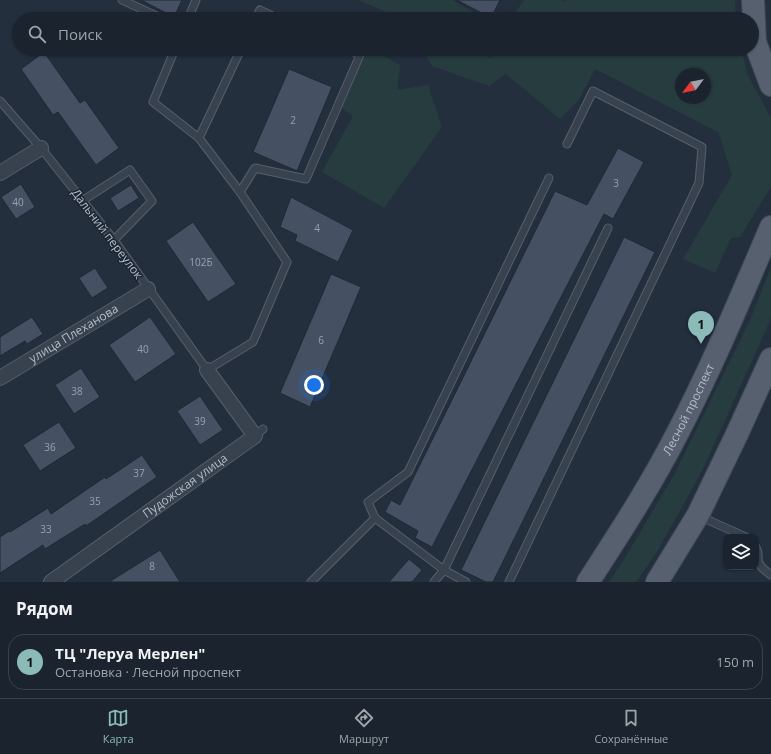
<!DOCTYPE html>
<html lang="ru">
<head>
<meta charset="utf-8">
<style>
	:root { --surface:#1b232e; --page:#242b36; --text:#f1f3f6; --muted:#a0a4aa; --line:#39404a; --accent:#8bbbb9 }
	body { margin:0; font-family:"Open Sans",sans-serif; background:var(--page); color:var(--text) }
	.controls { position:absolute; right:12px; bottom:12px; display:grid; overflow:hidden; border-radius:8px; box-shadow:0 1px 3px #0004 }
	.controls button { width:36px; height:36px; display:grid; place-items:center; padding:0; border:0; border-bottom:1px solid var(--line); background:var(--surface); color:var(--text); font:20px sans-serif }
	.compass { position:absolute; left:675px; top:68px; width:36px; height:36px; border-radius:50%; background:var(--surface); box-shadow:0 1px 3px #0004; rotate:238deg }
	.you { position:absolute; left:314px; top:385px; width:14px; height:14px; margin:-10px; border:3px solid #fff; border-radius:50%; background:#1a73e8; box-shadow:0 0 0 6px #1a73e833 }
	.badge { display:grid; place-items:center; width:26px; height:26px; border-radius:50%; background:var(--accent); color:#111; font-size:13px; font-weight:700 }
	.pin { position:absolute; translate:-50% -33px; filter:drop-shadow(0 1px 2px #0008) }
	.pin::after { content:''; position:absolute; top:21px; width:14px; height:12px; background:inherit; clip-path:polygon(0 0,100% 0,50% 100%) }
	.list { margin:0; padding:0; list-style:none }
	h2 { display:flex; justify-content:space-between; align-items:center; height:52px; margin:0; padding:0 16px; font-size:17px }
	h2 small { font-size:13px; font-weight:400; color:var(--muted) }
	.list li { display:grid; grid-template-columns:26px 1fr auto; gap:12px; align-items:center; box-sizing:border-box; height:56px; margin:0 8px 8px; padding:0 8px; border:1px solid var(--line); border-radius:16px }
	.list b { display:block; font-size:15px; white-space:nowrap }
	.list p { margin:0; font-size:13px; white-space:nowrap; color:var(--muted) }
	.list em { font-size:13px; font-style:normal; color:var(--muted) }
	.icon { flex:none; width:22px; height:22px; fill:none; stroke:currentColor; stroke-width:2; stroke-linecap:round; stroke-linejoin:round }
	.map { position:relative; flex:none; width:771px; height:582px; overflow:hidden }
	.search { position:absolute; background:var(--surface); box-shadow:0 1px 3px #0004; left:12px; right:12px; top:12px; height:44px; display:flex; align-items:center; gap:10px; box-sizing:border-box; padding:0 14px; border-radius:22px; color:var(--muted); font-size:15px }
	.sheet { height:116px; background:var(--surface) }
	nav { display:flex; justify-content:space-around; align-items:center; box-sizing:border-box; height:56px; border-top:1px solid var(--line); background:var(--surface); font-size:11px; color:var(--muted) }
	nav a { display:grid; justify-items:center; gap:2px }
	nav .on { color:var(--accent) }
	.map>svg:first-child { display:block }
	.green { fill:#263c3f; fill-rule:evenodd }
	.building { fill:#455162; stroke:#1f2835 }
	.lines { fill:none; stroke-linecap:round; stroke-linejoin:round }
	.lane-casing { stroke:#565f6c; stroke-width:9 }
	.street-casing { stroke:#565f6c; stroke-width:16 }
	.primary-casing { stroke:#414a57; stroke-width:24 }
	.lane { stroke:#38414e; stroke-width:7 }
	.street { stroke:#38414e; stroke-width:14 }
	.primary { stroke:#56606e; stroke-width:22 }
	.labels { text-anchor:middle; stroke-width:3; stroke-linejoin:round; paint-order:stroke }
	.number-label { font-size:10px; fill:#98a1af }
	.street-label { font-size:12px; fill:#b4bcc9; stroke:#1d2633 }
</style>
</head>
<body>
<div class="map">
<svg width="771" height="582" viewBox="0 0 771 582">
	<rect width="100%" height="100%" fill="#242f3e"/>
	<g class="green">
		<path d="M358,0h94l21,12 -4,7h-69l-2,-2z"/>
		<path d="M524,0h38l2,1 4,-1h167l1,19h-225z"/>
		<path d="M359,49h14l27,16 -3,25 31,-5 14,42 -58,81 -62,-36 31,-56 -19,-14z"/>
		<path d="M422,49h48l21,9 4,-9h246l6,24 24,45v69l-31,50 -9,1 -16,35 -32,-14 49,-84 -14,-43 -123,-63 -16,31 -19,19 -54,-45 -17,12 -57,-20zM681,74h24v24h-24z"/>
		<path d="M771,267v52l-69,152 -44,79 -22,32h-27l14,-21 51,-86 76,-155z"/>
	</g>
	<g class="building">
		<path d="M141,0h41l-8,17z"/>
		<path d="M457,0h43l-9,18z"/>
		<path d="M44,52l36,51 5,-3 34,48 -23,17 -38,-53 -5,3 -32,-46z"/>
		<path d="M289,69l43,18 -35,84 -44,-19z"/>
		<path d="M618,148l26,14 -31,57 -9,-5 -172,333 -17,-9 3,-7 -33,-19 6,-12 9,5 155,-314 32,14z"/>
		<path d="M21,184l14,23 -19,12 -15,-22z"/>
		<path d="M131,185l8,13 -21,13 -8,-13z"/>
		<path d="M291,197l62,33 -15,32 -43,-21 2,-6 -17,-8z"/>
		<path d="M193,222l43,62 -28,18 -42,-61z"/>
		<path d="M624,237l31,15 -162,330h-7l-25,-12z"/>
		<path d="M95,268l13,20 -16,10 -13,-20z"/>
		<path d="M331,274l30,13 -51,120 -30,-14z"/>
		<path d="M32,317l11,17 -16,10 -2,-3 -25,15v-19z"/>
		<path d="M150,317l26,37 -41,28 -26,-37z"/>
		<path d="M81,368l19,29 -26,17 -19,-29z"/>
		<path d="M200,396l23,34 -23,15 -23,-34z"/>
		<path d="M59,422l17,26 -36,23 -17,-26z"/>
		<path d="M142,455l15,22 -71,49 -1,-2 -40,25 -2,-4 -43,28v-36l9,-6 1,1 38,-24 3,6 54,-37 1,2z"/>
		<path d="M160,550l20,32h-71z"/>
		<path d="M409,559l13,11 -10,12h-23z"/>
	</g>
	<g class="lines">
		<defs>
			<g id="lane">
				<path d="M122,0l41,19"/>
				<path d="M188,19l8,-19"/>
				<path d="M255,19l5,-9 19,9"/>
				<path d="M0,101l41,47 73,92 93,130 46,-28 34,-80 -47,-70 -41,-54 -46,-36 22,-53"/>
				<path d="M199,138l42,-89"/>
				<path d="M240,192l15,-24 51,11 54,-124 -13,-6"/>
				<path d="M82,201l48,-31 22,31 -38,39"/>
				<path d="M255,436l8,-7"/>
				<path d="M699,516l47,21"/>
				<path d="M756,547c3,5 2,8 2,13 1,7 8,11 13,15"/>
				<path d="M311,582l64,-64"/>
				<path d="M434,582l10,-12 164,-342"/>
				<path d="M466,582l-22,-12 -69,-52 -7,-16 40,-30 141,-294"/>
				<path d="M509,582l190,-399 3,-36 -109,-56 -26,53"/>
			</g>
			<g id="street">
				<path d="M0,173l41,-25"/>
				<path id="s1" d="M0,378l148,-89"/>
				<path id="s2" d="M51,582l204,-146 -48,-66"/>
			</g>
			<g id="primary">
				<path d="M753,0l2,42 16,43"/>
				<path id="s3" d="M588,582c31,-48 63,-97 89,-148 35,-67 64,-137 94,-207"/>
				<path d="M657,582l41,-67 39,-81 34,-75"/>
			</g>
		</defs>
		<use href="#lane" class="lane-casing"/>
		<use href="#street" class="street-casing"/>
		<use href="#primary" class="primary-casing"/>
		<use href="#lane" class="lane"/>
		<use href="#street" class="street"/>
		<use href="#primary" class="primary"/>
	</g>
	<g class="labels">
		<g class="number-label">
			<text x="293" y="124">2</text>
			<text x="616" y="187">3</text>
			<text x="18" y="206">40</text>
			<text x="317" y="232">4</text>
			<text x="201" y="266">102Б</text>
			<text x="321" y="344">6</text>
			<text x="143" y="353">40</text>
			<text x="77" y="395">38</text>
			<text x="200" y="425">39</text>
			<text x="50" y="451">36</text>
			<text x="139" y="477">37</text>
			<text x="95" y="505">35</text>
			<text x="46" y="533">33</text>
			<text x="152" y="570">8</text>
		</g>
		<g class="street-label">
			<text transform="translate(107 234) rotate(53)" y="4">Дальний переулок</text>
			<text dy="4" stroke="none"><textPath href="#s1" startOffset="86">улица Плеханова</textPath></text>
			<text dy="4" stroke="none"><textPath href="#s3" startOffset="200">Лесной проспект</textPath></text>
			<text dy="4" stroke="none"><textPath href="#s2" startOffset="165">Пудожская улица</textPath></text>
		</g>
	</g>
</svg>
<div class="controls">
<button><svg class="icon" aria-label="layers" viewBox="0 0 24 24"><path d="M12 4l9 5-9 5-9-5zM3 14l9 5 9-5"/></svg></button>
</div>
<svg class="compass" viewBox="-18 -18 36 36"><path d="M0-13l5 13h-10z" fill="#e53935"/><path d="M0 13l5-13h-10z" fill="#a0a4aa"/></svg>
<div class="you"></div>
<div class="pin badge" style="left:701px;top:344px">1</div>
<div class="search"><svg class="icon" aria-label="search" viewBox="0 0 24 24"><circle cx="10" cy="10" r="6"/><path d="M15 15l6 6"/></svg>Поиск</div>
</div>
<section class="sheet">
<h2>Рядом<small></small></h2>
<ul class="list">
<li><span class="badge">1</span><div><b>ТЦ &quot;Леруа Мерлен&quot;</b><p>Остановка · Лесной проспект</p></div><em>150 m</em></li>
</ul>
</section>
<nav>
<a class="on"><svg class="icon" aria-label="map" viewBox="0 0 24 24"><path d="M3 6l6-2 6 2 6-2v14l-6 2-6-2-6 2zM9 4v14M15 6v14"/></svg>Карта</a>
<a><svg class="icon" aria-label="directions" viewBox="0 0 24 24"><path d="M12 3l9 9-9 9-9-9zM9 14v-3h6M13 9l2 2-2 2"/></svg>Маршрут</a>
<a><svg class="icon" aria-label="saved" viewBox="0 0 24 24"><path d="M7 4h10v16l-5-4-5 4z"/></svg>Сохранённые</a>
</nav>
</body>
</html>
